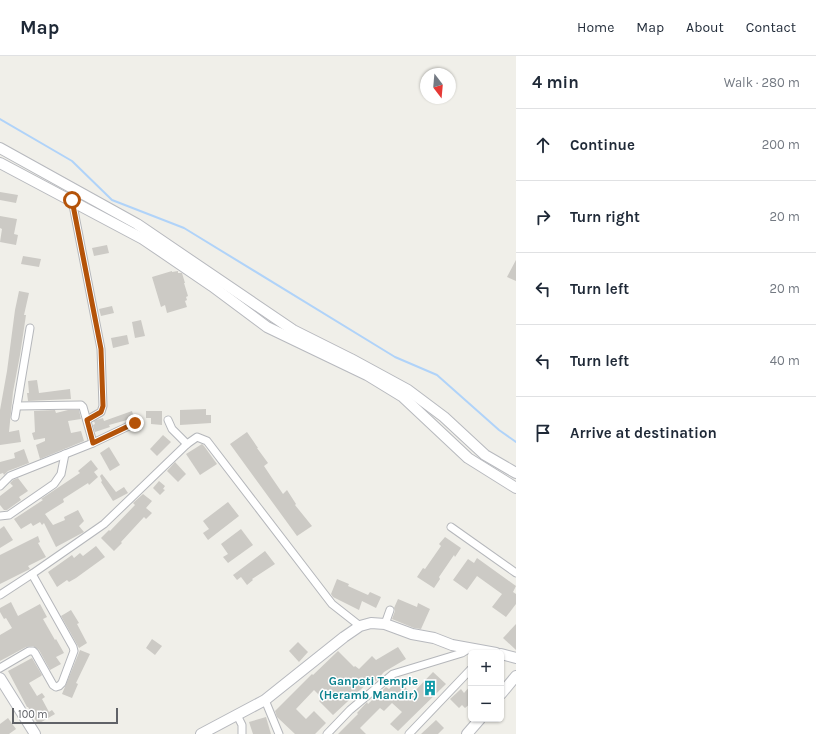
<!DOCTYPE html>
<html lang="en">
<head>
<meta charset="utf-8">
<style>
	:root { --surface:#fff; --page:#f6f6f7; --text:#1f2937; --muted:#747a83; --line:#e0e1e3 }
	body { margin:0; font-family:Karla,sans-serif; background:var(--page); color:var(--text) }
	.controls { position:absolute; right:12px; bottom:12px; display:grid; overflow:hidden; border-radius:6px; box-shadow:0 1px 3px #0004 }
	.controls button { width:36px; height:36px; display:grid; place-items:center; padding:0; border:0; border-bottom:1px solid var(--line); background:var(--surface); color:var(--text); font:20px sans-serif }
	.compass { position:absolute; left:420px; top:12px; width:36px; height:36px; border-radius:50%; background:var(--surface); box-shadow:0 1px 3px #0004; rotate:164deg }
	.scale { position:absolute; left:12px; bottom:10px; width:106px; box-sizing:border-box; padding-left:4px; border:2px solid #606267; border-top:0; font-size:11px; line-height:14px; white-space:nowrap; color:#606267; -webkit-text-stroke:3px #fff; paint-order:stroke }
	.stop { position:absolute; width:12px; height:12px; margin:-9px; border:3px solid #b45309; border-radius:50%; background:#fff }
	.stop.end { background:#b45309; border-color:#fff; box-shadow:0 1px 4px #0008 }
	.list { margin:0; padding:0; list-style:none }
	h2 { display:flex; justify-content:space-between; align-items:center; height:52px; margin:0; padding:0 16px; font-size:17px }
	h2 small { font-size:13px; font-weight:400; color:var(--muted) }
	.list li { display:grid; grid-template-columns:26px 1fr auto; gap:12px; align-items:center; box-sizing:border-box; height:72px; padding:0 16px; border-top:1px solid var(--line) }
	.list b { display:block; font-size:15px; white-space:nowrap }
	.list em { font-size:13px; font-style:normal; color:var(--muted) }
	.icon { flex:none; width:22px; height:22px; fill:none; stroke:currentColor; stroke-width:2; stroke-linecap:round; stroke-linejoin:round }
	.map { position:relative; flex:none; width:516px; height:678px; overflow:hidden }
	header { display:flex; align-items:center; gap:24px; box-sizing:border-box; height:56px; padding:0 20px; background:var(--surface); border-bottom:1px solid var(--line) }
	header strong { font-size:19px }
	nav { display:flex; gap:22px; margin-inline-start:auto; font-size:14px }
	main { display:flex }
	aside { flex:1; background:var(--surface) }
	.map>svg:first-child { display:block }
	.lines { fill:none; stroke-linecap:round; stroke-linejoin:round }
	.stream { stroke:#b0d3f9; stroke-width:2 }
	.building { fill:#cccac5 }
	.street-casing { stroke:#b5b7bb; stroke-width:9 }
	.secondary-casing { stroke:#b7b9be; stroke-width:12 }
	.street { stroke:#fff; stroke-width:7 }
	.secondary { stroke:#fff; stroke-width:10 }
	.route { stroke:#b45309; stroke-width:5 }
	.labels { text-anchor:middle; stroke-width:3; stroke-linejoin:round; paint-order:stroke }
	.culture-label { font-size:12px; font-weight:bold; fill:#0d838f; stroke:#fff; text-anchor:end }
</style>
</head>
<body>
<header>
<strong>Map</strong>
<nav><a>Home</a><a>Map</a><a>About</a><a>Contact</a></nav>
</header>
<main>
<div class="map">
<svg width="516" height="678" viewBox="0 0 516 678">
	<rect width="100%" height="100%" fill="#f0efe9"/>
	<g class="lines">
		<path class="stream" d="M0,63l72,42 40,39 72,28 211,129 42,18 62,55 17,12"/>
	</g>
	<g class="building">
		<path d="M0,136l18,3 -2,8 -16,-3z"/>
		<path d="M0,160l17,3 -3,15 4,1 -2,10 -16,-3 2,-13 -2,-1z"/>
		<path d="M107,189l2,8 -15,3 -2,-8z"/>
		<path d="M23,200l18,3 -2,8 -18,-3z"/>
		<path d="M516,204v21l-9,-4z"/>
		<path d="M178,215v2h4l3,10h-1l4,13 -2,1 1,3 -2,1 2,6 -20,6 -2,-8 -4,2 -9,-30 20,-6v1z"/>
		<path d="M19,235l10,2 -5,22h2l-6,40 -7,37 -4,40 10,-2 2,12 -21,3v-35l7,-39 8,-61z"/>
		<path d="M112,250l2,7 -13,3 -2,-7z"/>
		<path d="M141,264l4,16 -10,2 -3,-16z"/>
		<path d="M127,279l2,9 -16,4 -2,-10z"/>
		<path d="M37,324l2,13 31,-4 1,10 -43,2 -1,-8h2l-1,-12z"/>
		<path d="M206,353v6h5v8l-31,2v-15z"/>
		<path d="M55,354l1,3 12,-3h11l2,9 -13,2 3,12 10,-2 3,10 -44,18 -4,-14 9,-4v-3l-11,2 -2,-7 3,-1 -1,-21z"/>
		<path d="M132,355l2,7 -25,7 1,2 -15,5 -2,-7 2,-1 -1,-3 2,-1 7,-2 1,3z"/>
		<path d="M146,355h16v14l-11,-1v-6h-5z"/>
		<path d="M247,376l11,16h-1l11,15 -4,3 8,12 11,16 4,-4 9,14 -1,1 17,21 -15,10 -67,-92z"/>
		<path d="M163,379l8,7 -14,14 -7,-7z"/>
		<path d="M202,388l2,2 13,18 -17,11 -14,-21z"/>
		<path d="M109,391l11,18 -10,6 -10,-18z"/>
		<path d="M24,393l5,14 -21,8 -4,4 -1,-2 -3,1v-12l15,-4 -1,-5z"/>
		<path d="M91,404l7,9 -4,3 4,5 -9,8 -1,-2 -25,16 1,3 -19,12 8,11 12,-5 -1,-3 14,-7 6,11 -5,5 5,6 -28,15 -12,-24 -2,2 -2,-3 -7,4 -2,-3 -10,6 -7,-10 29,-19 -2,-1 39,-26 -2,-2z"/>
		<path d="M175,406l11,12 -8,8 -11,-11z"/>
		<path d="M102,418l14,18 8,-5 4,6 -15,8 -12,-19 1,-1 -2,-5z"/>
		<path d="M18,422l10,13 -9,6 2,3 -14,10h-3l-4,-5v-9l13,-10 -3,-3 3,-3z"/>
		<path d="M159,425l6,5 -2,3 2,1 -5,5 -7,-7z"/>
		<path d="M143,438l9,7 -6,7 6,5 -6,6 -2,-2 -23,25 1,1 -8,8 -13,-13 8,-8 1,1 25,-26 -2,-2z"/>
		<path d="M228,446l11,14 -31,24 -5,-7 6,-4 -6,-8z"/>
		<path d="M4,470l9,14 -13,8v-19z"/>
		<path d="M241,473l12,16 -25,18 -5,-6 5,-3 -7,-10z"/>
		<path d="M38,480l2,6 -2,1 8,14 -18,9 2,3 -30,15v-29z"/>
		<path d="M445,481l16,11 -6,9 -1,-2 -15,22 1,2 -6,9 -17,-11 6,-9 2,1 16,-23 -2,-2z"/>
		<path d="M96,490l9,11 -29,21 -7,4 -2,-2 -10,7 -9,-15 24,-17 2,3 6,-5 3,3z"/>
		<path d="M265,495l10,13 -23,15 1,1 -6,5 -6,-8 -4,3 -4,-5z"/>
		<path d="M477,502l39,28 -3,6 3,2v10l-10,13 -14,-10 10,-13 -25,-18 -10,14 -14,-10 15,-21 6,4z"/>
		<path d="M337,523l12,5 -1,2 20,9 2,-3 11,5 -5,11 -14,-7 -3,9 -26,-13 -2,-3z"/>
		<path d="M398,543l19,8 1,-4 12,6 -9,20 -7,-1 -22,-9 3,-8 -1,-3z"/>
		<path d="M11,546l7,14 22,-12 7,13 -4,2 12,21 1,-1 8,14 -8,4 5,7 -11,6 -11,-20 -6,-4 -7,1 -26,14v-26l12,-7 -6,-10 -2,1 -4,-7v-4z"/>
		<path d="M71,554l8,13 -2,1 10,19 -8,5 -18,-32z"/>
		<path d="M516,568v26l-13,-12z"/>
		<path d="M152,583l10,7 -7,9 -9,-7z"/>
		<path d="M298,586l10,10 -9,10 -10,-11z"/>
		<path d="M398,591l8,12 -22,13 -8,9 -3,-3 -40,37 -14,-14 3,-3 -8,-8 -18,19 10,10 8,-8 12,12 -11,11h-20l-18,-17 -2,-6 37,-37 1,1 25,-24 16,16 1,-1 4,3 13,-13 4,4z"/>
		<path d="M80,594l10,4 -14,29 2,1 -6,14 -10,-4z"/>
		<path d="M32,602l10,17 -1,1 -12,7 8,13 5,-3 3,4 -3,2 7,13 3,-2 3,4 -17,10 -10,-17h-1l-19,-36z"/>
		<path d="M433,616l13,12 -48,47 -8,-7 12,-12 -10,-9 -8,8 -4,-3 -20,20 6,6h-28l20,-20 -1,-1 10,-11 1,2 18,-17 3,2 9,-9 14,14z"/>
		<path d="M471,629v18l-6,5 -3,-3 -3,3 -9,-9 11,-10 3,4z"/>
		<path d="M266,661l5,17h-18l-4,-12z"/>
		<path d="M8,662l8,11 -7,5h-9v-10z"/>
		<path d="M436,664l8,8 -6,6h-17z"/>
	</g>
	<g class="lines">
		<defs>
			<g id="street">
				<path d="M72,144l29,149 2,57 -2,6 -14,8"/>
				<path d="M17,350l64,-1 2,2 10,36"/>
				<path d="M15,361l15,-89"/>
				<path d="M168,364l4,9 15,15"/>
				<path d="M0,430l10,-10 83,-33 42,-20"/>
				<path d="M0,460l9,-1 45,-31 7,-10 4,-20"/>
				<path d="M451,471l65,46"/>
				<path d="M0,539l32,-21 72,-50 83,-80 10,-7 10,4 125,163 28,22"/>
				<path d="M385,568l5,-14"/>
				<path d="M0,612l29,-17h4l2,2 18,32 3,2 3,-1 3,-3 12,-32 -1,-4 -41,-73"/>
				<path d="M265,644l14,34"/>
				<path d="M237,659l5,10v9"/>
				<path d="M327,678l23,-24 43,-36 69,-21 8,-5"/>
				<path d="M409,678l62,-65"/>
			</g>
			<g id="secondary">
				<path d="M0,92l137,76 156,106 58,29 57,31 36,27 41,38 31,18"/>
				<path d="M0,107l143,76 69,47 55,41 100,48 36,22 65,61 48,30"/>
				<path d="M501,598l15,4"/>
				<path d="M0,622l35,56"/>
				<path d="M501,638l15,-18"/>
				<path d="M201,678l64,-34 79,-63 16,-11 11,-3 14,1 27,10 22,4 18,7 44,8"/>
				<path d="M467,678l13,-15"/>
			</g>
		</defs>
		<use href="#street" class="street-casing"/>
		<use href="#secondary" class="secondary-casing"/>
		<use href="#street" class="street"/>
		<use href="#secondary" class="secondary"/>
	</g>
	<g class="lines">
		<path class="route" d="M72,144l29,149 2,57 -2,6 -14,8 6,23 42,-20"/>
	</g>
	<defs>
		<symbol id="building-bare" viewBox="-9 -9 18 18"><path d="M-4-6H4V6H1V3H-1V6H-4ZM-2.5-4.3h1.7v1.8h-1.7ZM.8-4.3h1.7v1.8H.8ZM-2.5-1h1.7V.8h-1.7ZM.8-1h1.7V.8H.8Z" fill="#0f9aa8" stroke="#fff" stroke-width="2.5" paint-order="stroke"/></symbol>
	</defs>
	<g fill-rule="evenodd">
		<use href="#building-bare" x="419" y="621" width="22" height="22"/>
	</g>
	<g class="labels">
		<g class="culture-label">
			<text x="418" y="629">Ganpati Temple<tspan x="418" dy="14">(Heramb Mandir)</tspan></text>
		</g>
	</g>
</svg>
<div class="controls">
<button>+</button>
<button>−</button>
</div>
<svg class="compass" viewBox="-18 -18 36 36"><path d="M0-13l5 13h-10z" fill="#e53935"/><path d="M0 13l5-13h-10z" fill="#747a83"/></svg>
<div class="scale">100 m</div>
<div class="stop" style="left:72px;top:144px"></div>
<div class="stop end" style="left:135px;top:367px"></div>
</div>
<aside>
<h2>4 min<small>Walk · 280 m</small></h2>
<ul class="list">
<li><svg class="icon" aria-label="ahead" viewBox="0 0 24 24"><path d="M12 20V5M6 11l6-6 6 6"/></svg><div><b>Continue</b></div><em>200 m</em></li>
<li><svg class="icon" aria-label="right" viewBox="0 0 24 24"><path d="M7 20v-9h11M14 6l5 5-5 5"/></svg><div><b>Turn right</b></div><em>20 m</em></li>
<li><svg class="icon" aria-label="left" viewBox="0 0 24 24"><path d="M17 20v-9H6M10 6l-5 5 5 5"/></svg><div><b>Turn left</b></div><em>20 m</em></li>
<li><svg class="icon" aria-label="left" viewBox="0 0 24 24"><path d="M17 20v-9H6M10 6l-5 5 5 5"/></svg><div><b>Turn left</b></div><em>40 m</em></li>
<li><svg class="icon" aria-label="arrive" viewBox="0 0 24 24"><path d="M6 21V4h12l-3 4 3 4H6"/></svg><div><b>Arrive at destination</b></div></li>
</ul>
</aside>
</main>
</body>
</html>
